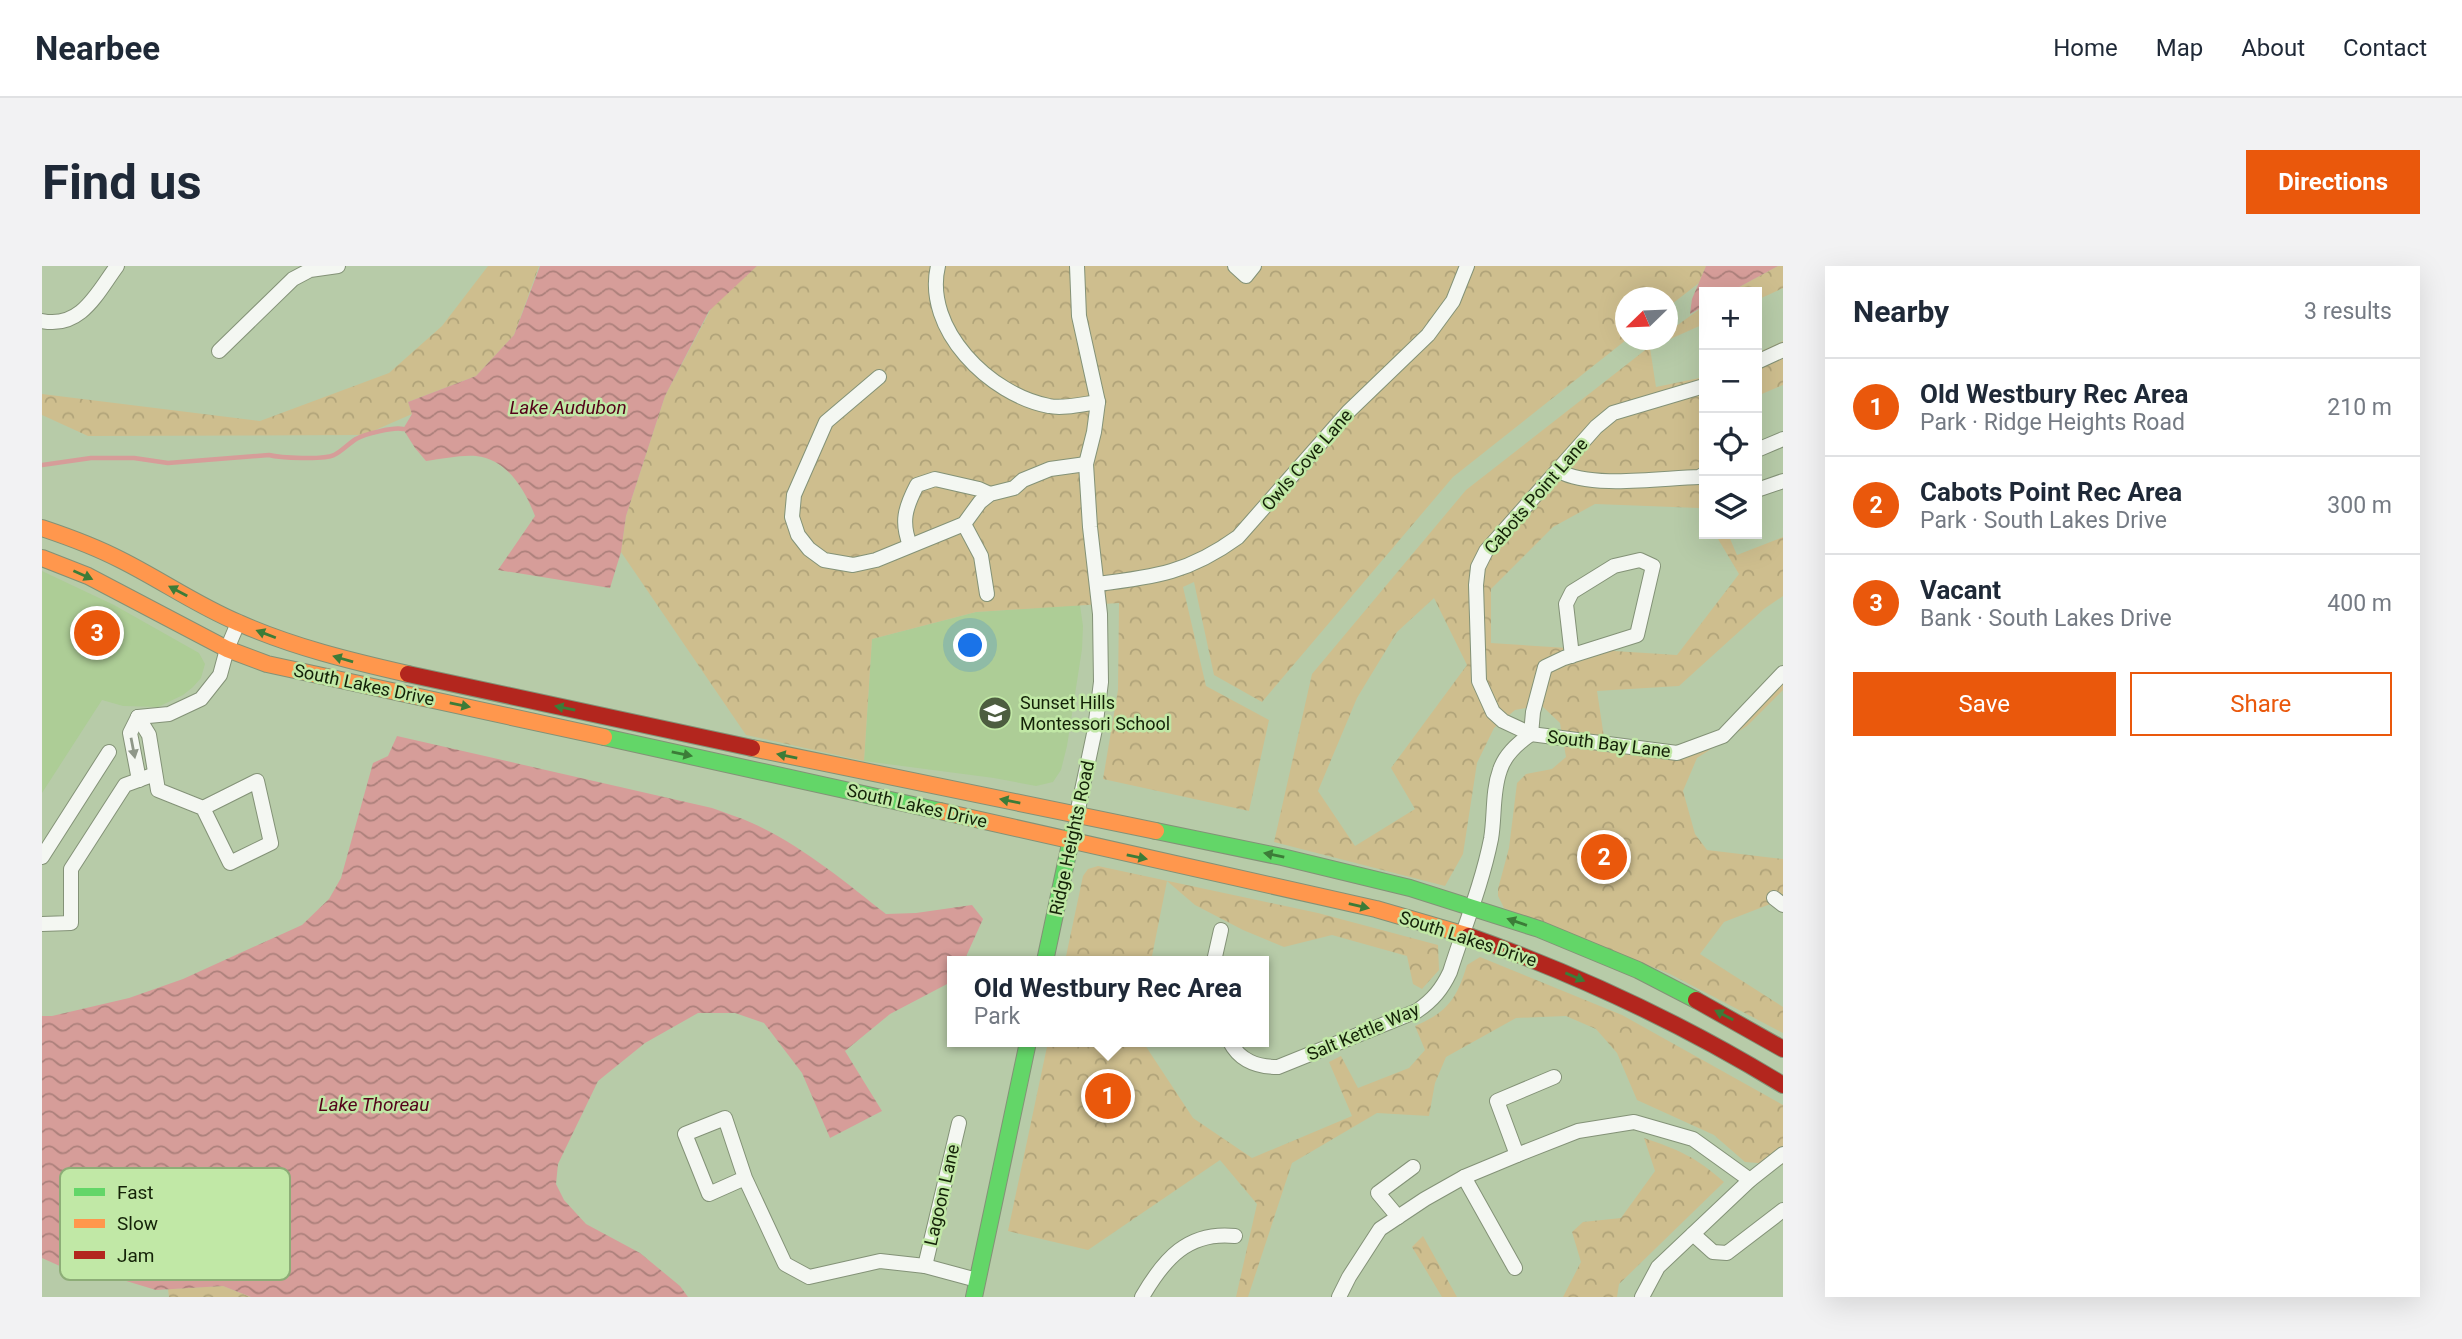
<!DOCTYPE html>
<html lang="en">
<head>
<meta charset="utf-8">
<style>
	:root { --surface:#fff; --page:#f2f2f3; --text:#1f2937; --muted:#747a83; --line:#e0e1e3; --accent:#ea580c }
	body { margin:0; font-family:Roboto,sans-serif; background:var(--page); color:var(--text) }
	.controls { position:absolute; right:21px; top:21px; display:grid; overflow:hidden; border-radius:0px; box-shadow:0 7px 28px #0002 }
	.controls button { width:63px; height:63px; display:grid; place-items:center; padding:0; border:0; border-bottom:2px solid var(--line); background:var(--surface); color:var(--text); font:35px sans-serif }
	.compass { position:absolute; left:1573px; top:21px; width:63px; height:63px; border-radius:50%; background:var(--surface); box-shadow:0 7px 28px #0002; rotate:247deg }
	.you { position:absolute; left:929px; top:380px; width:24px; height:24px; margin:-18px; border:5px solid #fff; border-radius:50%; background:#1a73e8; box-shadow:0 0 0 10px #1a73e833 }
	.badge { display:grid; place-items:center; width:46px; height:46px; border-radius:50%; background:var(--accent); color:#fff; font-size:23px; font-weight:700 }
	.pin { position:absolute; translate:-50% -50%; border:4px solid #fff; box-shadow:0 2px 7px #0006 }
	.popup { position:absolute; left:905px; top:690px; width:322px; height:91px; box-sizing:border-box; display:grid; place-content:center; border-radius:0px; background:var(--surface); filter:drop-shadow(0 2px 5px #0005); font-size:23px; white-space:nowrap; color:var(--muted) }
	.popup b { font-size:26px; color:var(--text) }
	.popup::after { content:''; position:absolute; left:50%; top:100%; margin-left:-14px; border:14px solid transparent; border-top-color:var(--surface) }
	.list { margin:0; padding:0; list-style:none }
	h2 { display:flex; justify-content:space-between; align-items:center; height:91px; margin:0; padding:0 28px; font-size:30px }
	h2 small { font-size:23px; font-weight:400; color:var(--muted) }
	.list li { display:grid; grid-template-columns:46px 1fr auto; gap:21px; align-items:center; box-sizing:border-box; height:98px; padding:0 28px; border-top:2px solid var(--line) }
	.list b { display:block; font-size:26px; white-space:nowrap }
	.list p { margin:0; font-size:23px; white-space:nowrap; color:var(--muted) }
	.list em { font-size:23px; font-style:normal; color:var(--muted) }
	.actions { display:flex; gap:14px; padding:21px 28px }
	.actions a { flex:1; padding:16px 0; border:2px solid var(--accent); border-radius:0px; text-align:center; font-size:24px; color:var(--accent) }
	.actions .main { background:var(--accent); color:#fff }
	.icon { flex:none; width:38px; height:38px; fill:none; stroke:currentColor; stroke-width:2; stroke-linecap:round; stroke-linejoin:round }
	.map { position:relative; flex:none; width:1741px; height:1031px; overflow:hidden; border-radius:0px }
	header { display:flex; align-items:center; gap:42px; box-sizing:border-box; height:98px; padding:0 35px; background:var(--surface); border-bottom:2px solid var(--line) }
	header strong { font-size:33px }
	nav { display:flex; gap:38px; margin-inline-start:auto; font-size:24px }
	.intro { display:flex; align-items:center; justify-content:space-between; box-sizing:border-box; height:168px; padding:0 42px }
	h1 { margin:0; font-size:49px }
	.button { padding:18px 32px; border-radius:0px; background:var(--accent); color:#fff; font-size:24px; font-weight:700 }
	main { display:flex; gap:42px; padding:0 42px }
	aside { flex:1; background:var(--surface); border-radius:0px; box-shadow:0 7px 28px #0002 }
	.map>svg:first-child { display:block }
	.built { fill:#adcd96 }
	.forest { fill:url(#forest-crowns); fill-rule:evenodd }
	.water { fill:url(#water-waves) }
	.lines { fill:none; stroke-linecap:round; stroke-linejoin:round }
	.stream { stroke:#d69d99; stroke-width:4.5 }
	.street-casing { stroke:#839277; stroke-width:16 }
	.fast-casing { stroke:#839277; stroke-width:18 }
	.slow-casing { stroke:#839277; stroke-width:18 }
	.jam-casing { stroke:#839277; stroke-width:18 }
	.street { stroke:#f4f7f2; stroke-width:14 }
	.fast { stroke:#63d668; stroke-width:16 }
	.slow { stroke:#ff974d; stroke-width:16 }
	.jam { stroke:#b3261e; stroke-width:16 }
	.oneway { fill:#3c7c38 }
	.oneway2 { fill:#8f9789 }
	.labels { text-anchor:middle; stroke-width:5; stroke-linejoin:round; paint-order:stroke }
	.street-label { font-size:18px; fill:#142208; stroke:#c1e8a6 }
	.poi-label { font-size:18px; fill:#142208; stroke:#c1e8a6; text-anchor:start }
	.water-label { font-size:19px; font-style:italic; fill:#540119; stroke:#c1e8a6 }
	.key { fill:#c1e8a6; stroke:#8dad77; stroke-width:2 }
	.key-label { font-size:19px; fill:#142208 }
</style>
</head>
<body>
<header>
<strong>Nearbee</strong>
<nav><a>Home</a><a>Map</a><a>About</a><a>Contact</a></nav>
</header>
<div class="intro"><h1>Find us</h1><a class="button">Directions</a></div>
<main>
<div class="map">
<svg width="1741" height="1031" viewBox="0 0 1741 1031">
	<defs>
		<pattern id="forest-crowns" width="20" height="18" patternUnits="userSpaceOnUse" patternTransform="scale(1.75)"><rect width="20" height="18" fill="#cebe8e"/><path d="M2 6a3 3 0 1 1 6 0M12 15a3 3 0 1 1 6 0" fill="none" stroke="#b0a379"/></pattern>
		<pattern id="water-waves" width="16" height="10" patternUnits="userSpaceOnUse" patternTransform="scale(1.75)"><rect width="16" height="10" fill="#d69d99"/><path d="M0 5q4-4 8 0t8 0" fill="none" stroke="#ac807b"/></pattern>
	</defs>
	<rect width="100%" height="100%" fill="#b7cba8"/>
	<g class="built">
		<path d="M0,305l72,34 85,48 6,11 -4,14 -8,9 -10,8 -25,12 -35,-1 -21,-6 -60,93z"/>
		<path d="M1038,339l3,21 -1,23 -15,97 -6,24 -8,12 -17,4 -42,-8 -130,-17 8,-122 104,-27z"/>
	</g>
	<g class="forest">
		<path d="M446,0h51l-25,69 -38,41 -68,26 4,12 -48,21 -276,1 -46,-21v-21l218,27 129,-48 53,-47z"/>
		<path d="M715,0h949l-7,17 -31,24v-9h-42v42l-173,137 -191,225 -48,-27 -20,-93 -11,5 23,99 63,34 -20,91 -146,-32 15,-89 1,-87 -143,9 -104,27 -8,122 -118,-26 -125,-183 5,-36 39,-120 47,-89z"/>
		<path d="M1736,0h5v22l-26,12v-8h-27z"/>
		<path d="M1662,40v18l-54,24 6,39 48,-10v40l-4,2 4,45v53l-5,-9 -104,-4 -42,23 -62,62v54l186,12 62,-81 -24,-40h13l9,21 46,-18v59l-19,13 -85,77 -82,5 8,53 71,9 47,-17 60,-61v15l-36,36 -50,32 -14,33 12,43 12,16 76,9v40l-59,23 -24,32 83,53v26l-113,-59 -166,-66 -6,-12v-7l11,-41 8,-65 9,-9 26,-5 14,-12 -6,-34 -19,-18 -26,5 -21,18 -17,35 -14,91 -18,32 -171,-44 38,-168 154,-184 192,-150h10v-8zM1392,332l33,67 -76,103 24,41 -60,37 -37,-55 39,-93 40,-66z"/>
		<path d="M1741,75v44l-26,11v-43z"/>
		<path d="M1056,600l220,47 120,32 1,25 -17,19 -9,-5 -6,-28 -75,-21 -48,12 -41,-17 -48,-25 -28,-24 -16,80h-86l18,-85 5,-7z"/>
		<path d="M1438,691l142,58 161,90v60l-38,-3 -31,-27 -77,-35 -20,-47 -21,-24 -30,-13 -50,2 -70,39 -11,26 -6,33 -52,-3 -85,50 -44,134h-12l21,-93 -37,-44 -132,90 -80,-19 40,-189h95l50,76 59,40 100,-42 -23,-54 12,-6 17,32 51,-20 16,-18 -10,-24c33,-14 42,-28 52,-61z"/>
		<path d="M1602,872c35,12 52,19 80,44l-105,102 -2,13h-54l18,-35 -9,-30 11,-10 38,-4 34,-47z"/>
		<path d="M1381,970l34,61h-15l-30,-50z"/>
		<path d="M181,1020l28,11h-82l-1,-8z"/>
	</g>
	<g class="water">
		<path d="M498,0h217l-48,45 -44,85 -39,120 -5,36 -11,36 -112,-18 37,-54c-10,-26 -28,-57 -59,-60 -16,-1 -34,3 -50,5l-11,-13 -12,-19 9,-15 -4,-12 68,-26 38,-41z"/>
		<path d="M1664,0h72l-48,26h-26v14l-14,8 2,-15z"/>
		<path d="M355,470l315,72c13,5 27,9 40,15 49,22 92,58 134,91l30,-1 56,-8 11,14 -19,42h-12v17l-3,5 -59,31 -45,37 37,60 -52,27 -28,-65 -38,-50 -29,-10h-37l-53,30 -47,38 -40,83 -2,20 8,16 22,24 54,29 40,33 8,11h-437l-28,-11 -67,4 -43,-13 -51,-10 -20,-9v-242h10l77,-18 54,-19 119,-54 27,-26 12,-21 32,-115 15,-7z"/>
	</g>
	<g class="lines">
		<path class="stream" d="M0,199l49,-7h43l34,5 101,-8c11,3 55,5 65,0 7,-3 14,-11 22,-16 9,-5 37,-12 47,-10"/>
		<defs>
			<g id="street">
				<path d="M896,0c-15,63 52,129 111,140 14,3 34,-2 49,-4l-4,30 -8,32 4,63 10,87 1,68 -6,47 -18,85"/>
				<path d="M1035,0l2,50 19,86"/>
				<path d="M1193,0l11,10 8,-10"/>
				<path d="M0,55c39,8 55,-28 75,-55"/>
				<path d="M177,85l74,-72 17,-9 28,-4"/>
				<path d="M1715,96l26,-12"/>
				<path d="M837,111l-53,45 -32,73 -2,22 6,18 11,14 15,11 29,5 23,-5 88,-36 16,-22 10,-8 24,-6 9,-8 27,-11 36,-5"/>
				<path d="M1662,120l-91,27 -17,14 -110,124 -8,16 -2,18 3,96 14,31 10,9 28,13 146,19 46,-17 60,-63"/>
				<path d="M1715,184l26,-11"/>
				<path d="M1517,205c32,18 102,7 140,6l5,-3"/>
				<path d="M1715,224l26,-9"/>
				<path d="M922,258l17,32 6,38"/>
				<path d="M868,279c-9,-23 -5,-37 7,-60l18,-6 44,10 11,5"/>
				<path d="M1055,318c59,-7 93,-12 141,-47l110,-125 80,-77 25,-34 14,-35"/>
				<path d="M96,451l11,18 9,55 45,18 27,55 41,-20 -14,-62 -54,27"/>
				<path d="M96,451l31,-3 32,-15 19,-24 7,-26 11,-26"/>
				<path d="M96,451l-8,16 9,47"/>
				<path d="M1489,468l2,-22 12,-45 19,-9 73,-23 16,-69 -13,-6 -26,6 -42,26 -6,12 6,52"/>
				<path d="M0,591l67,-105"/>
				<path d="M1732,632l9,7"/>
				<path d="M0,658l29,-1v-54l54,-84 30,-11"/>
				<path d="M1172,695l7,-31"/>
				<path d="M1188,776c10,19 27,25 48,25l139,-56c16,-11 25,-22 33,-39 14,-44 32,-88 41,-133 4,-23 1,-47 9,-69 5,-16 18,-27 31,-36"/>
				<path d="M1512,811l-57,24 20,54 61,-24 56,-9 59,17 57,41"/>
				<path d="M1422,911l51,91"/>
				<path d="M703,912l-36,16 -24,-60 40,-16 20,60 40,86 24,13 71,-16 45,5 52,14"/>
				<path d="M1356,951l-20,-24 35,-26"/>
				<path d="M1651,968l20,18 14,1 56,-43"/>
				<path d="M883,1000l34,-143"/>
				<path d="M1100,1031c22,-38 46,-66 93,-61"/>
				<path d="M1297,1031l10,-20 31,-48 45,-30 39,-22 53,-22"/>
				<path d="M1600,1031l16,-30 92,-87 33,-26"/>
			</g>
			<g id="fast">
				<path d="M562,471l336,74"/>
				<path d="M1114,565l126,26 128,31 129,41 99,41 58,30"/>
				<path d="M1003,695l28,-131"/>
				<path d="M932,1031l54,-255"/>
			</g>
			<g id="slow">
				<path d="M0,262c27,9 54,19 79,32 40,20 77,46 118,63 54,24 112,38 169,51"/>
				<path d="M0,292l46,18 139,73 40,15 337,73"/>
				<path d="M710,482l404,83"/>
				<path d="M898,545l436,98 93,27"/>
			</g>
			<g id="jam">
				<path d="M366,408l344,74"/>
				<path d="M1427,670c110,39 214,88 314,149"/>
				<path d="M1654,734l87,49"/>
			</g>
		</defs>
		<use href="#street" class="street-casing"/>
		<use href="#fast" class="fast-casing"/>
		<use href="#slow" class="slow-casing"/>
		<use href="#jam" class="jam-casing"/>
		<use href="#street" class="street"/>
		<use href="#fast" class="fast"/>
		<use href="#slow" class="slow"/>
		<use href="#jam" class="jam"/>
	</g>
	<defs><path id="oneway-solid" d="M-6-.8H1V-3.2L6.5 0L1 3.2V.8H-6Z" transform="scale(1.75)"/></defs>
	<g class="oneway">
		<use href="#oneway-solid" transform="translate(41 309) rotate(24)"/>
		<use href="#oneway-solid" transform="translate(136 325) rotate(-152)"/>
		<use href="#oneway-solid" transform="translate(224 368) rotate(-159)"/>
		<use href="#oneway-solid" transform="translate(301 393) rotate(-164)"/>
		<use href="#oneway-solid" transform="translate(418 439) rotate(12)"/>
		<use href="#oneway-solid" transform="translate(523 442) rotate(-168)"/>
		<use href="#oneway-solid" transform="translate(640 488) rotate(12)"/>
		<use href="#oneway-solid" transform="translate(745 490) rotate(-168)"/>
		<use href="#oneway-solid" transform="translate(968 535) rotate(-169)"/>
		<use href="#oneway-solid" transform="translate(1232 589) rotate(-168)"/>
		<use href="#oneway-solid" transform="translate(1095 591) rotate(12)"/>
		<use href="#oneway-solid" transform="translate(1317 640) rotate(13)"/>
		<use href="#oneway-solid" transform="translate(1475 656) rotate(-161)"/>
		<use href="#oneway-solid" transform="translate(1533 711) rotate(23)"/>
		<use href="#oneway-solid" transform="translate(1682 749) rotate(-152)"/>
	</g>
	<use class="oneway2" href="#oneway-solid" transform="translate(91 482) rotate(79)"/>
	<defs>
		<symbol id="school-disc" viewBox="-11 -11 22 22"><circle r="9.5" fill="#4d5d40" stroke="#c1e8a6"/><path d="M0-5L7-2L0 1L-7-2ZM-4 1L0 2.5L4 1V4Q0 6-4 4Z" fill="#fff"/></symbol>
	</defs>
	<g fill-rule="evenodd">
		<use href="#school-disc" x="934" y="428" width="38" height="38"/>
	</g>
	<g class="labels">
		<g class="street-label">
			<text transform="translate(1265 194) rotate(-49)" y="6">Owls Cove Lane</text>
			<text transform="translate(1494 230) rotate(-49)" y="6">Cabots Point Lane</text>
			<text transform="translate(322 419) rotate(12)" y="6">South Lakes Drive</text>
			<text transform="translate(1567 478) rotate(7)" y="6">South Bay Lane</text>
			<text transform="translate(875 540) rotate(13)" y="6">South Lakes Drive</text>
			<text transform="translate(1030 572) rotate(-78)" y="6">Ridge Heights Road</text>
			<text transform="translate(1426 673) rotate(18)" y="6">South Lakes Drive</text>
			<text transform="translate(1321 766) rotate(-23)" y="6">Salt Kettle Way</text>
			<text transform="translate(900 929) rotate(-77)" y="6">Lagoon Lane</text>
		</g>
		<g class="poi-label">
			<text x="978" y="443">Sunset Hills<tspan x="978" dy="21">Montessori School</tspan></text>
		</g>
		<g class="water-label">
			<text x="526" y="148">Lake Audubon</text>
			<text x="332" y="845">Lake Thoreau</text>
		</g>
	</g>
	<rect x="18" y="902" width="230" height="112" rx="10" class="key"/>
	<rect x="32" y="922" width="31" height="8" fill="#63d668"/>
	<rect x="32" y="953" width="31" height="9" fill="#ff974d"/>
	<rect x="32" y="985" width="31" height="8" fill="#b3261e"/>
	<g class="key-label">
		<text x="75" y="933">Fast</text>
		<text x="75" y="964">Slow</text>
		<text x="75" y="996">Jam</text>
	</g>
</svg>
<div class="controls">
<button>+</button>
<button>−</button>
<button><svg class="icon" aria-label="locate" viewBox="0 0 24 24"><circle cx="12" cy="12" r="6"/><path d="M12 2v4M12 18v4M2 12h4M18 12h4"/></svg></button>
<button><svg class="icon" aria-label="layers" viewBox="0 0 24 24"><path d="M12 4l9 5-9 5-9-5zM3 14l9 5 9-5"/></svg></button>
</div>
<svg class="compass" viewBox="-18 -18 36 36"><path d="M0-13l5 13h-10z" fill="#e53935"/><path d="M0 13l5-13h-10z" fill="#747a83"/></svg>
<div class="you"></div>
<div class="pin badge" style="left:1066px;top:830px">1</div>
<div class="popup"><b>Old Westbury Rec Area</b>Park</div>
<div class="pin badge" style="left:1562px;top:591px">2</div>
<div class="pin badge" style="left:55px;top:367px">3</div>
</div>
<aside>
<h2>Nearby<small>3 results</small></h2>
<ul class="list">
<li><span class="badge">1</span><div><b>Old Westbury Rec Area</b><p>Park · Ridge Heights Road</p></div><em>210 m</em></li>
<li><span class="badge">2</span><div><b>Cabots Point Rec Area</b><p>Park · South Lakes Drive</p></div><em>300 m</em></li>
<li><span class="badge">3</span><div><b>Vacant</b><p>Bank · South Lakes Drive</p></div><em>400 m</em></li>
</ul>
<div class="actions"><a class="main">Save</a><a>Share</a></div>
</aside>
</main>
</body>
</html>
